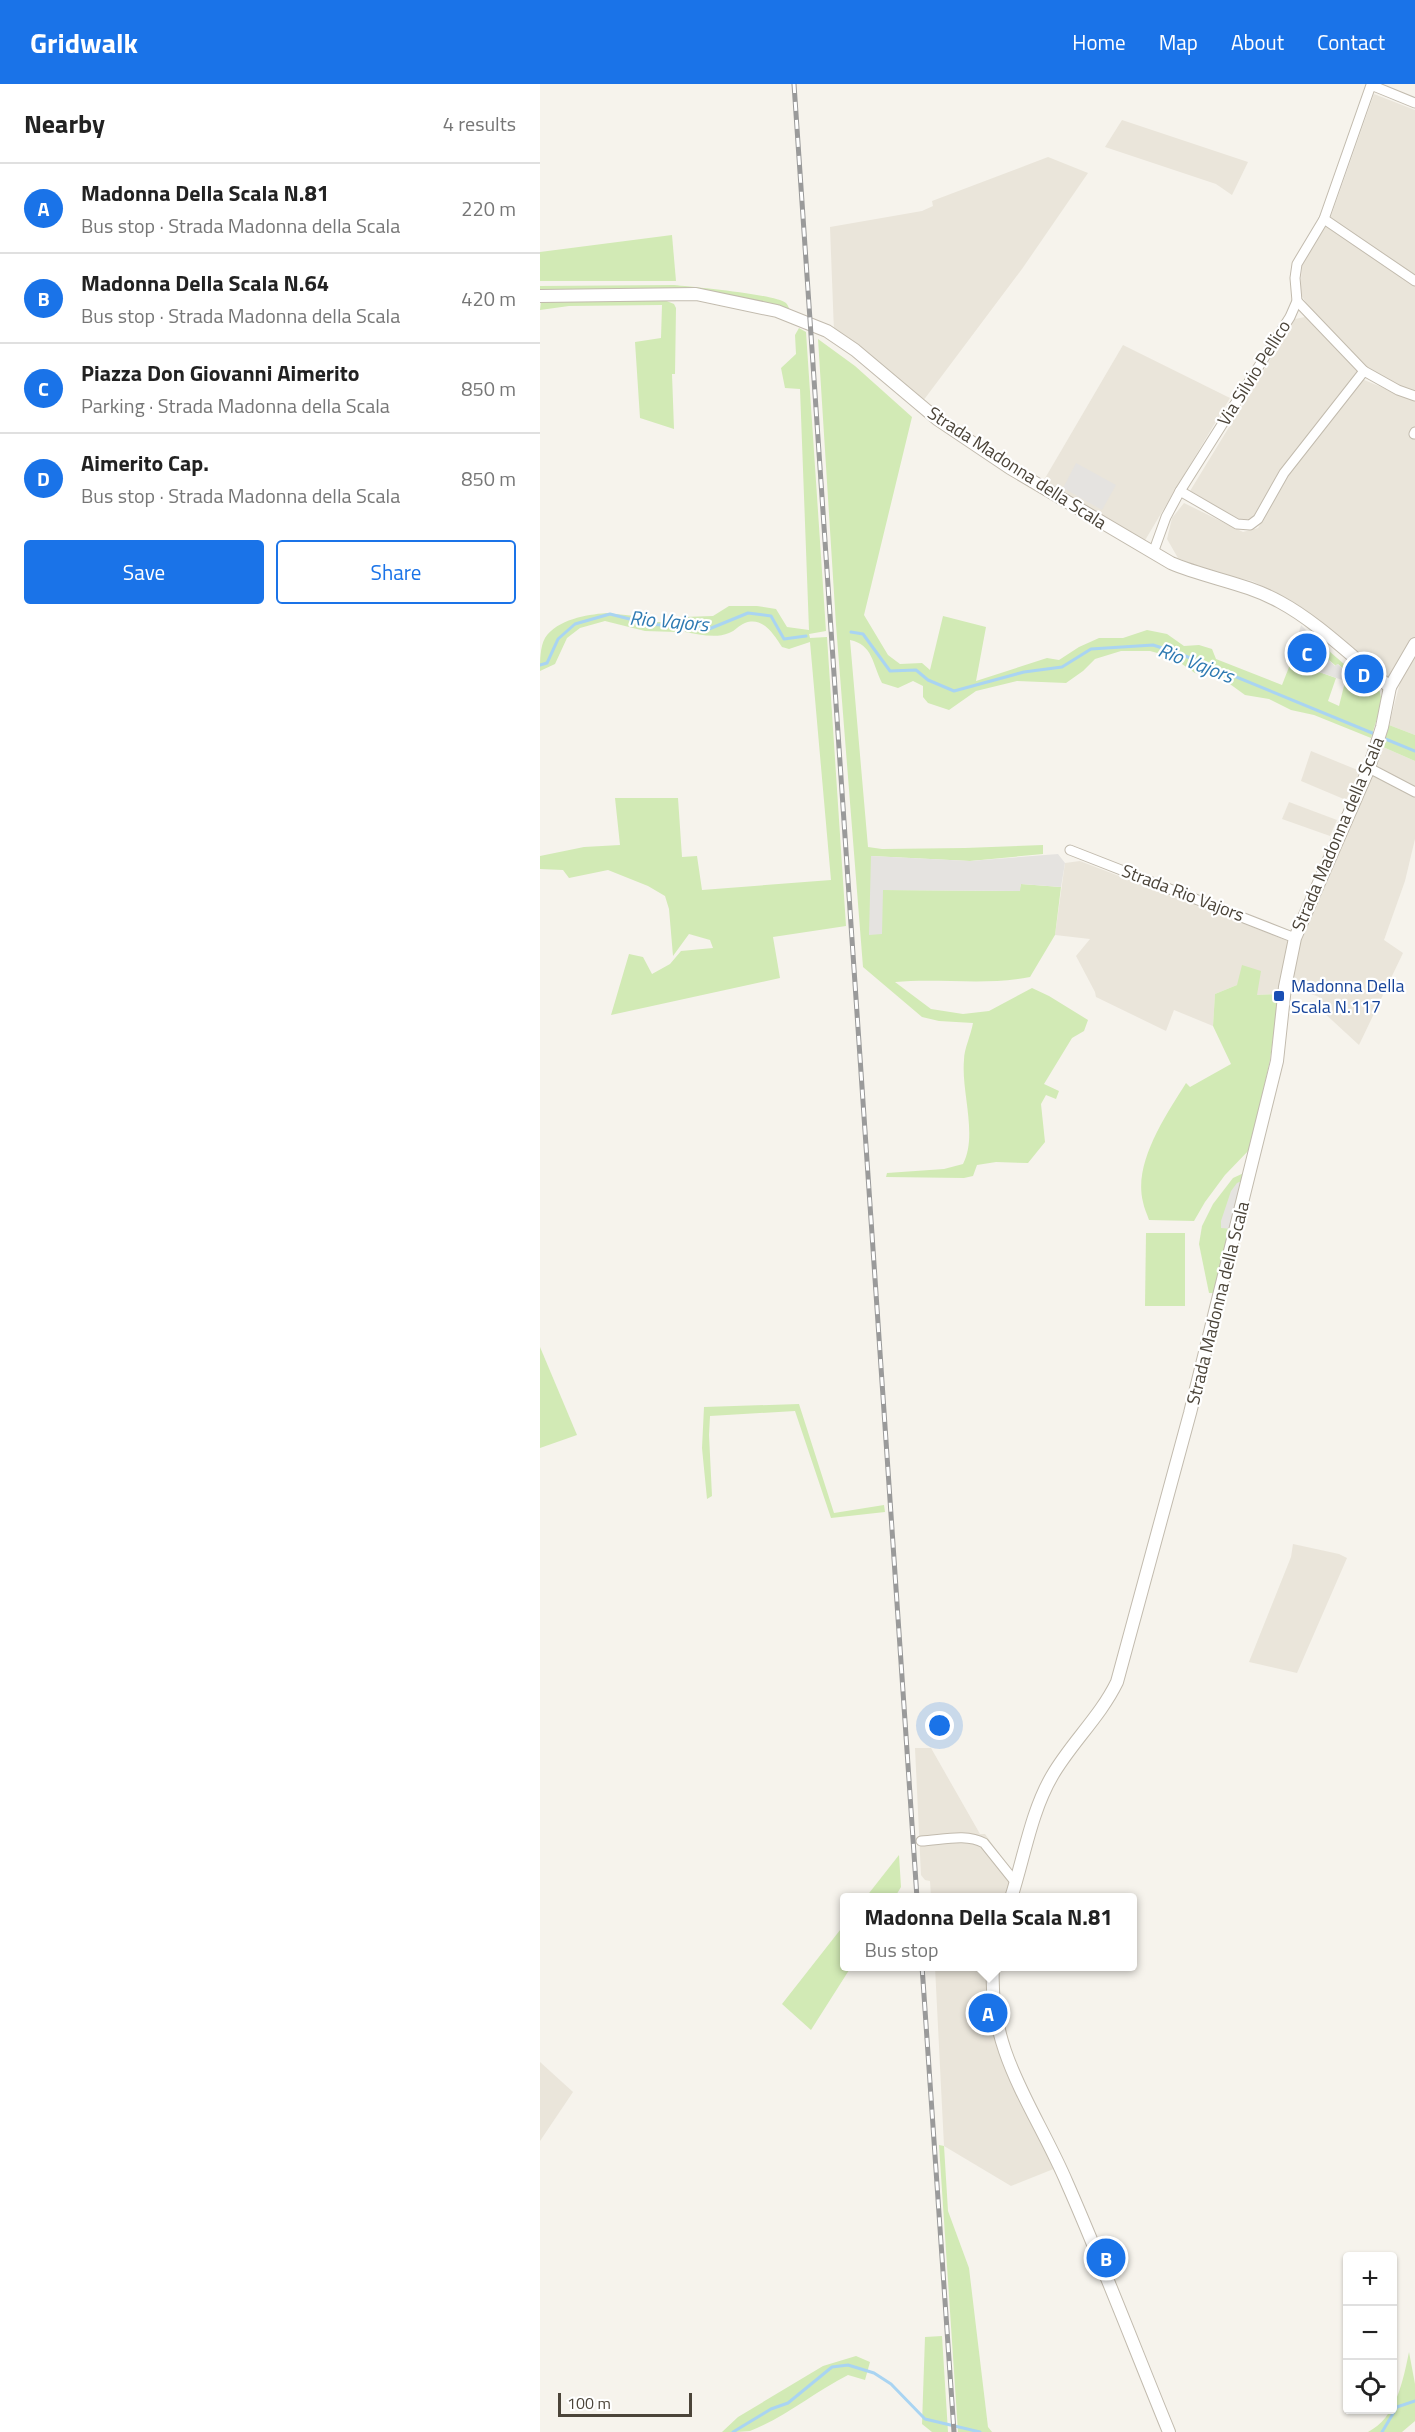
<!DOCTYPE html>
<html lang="en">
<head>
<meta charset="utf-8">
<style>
	:root { --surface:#fff; --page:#f2f2f2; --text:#222; --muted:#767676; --line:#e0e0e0; --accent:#1a73e8 }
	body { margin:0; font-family:"Titillium Web",sans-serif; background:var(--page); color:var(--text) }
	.controls { position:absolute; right:18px; bottom:18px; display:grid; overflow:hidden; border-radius:6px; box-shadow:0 2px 4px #0004 }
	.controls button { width:54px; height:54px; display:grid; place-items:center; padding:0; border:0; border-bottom:2px solid var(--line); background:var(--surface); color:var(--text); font:30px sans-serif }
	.scale { position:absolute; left:18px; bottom:15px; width:134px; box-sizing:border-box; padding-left:6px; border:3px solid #4b4439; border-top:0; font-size:16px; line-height:21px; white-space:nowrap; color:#4b4439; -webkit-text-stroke:4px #fff; paint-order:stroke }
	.you { position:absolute; left:400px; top:1642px; width:21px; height:21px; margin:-15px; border:4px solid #fff; border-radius:50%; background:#1a73e8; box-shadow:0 0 0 9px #1a73e833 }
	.badge { display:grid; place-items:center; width:39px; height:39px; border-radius:50%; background:var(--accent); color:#fff; font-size:20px; font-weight:700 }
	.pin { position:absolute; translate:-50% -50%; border:3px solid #fff; box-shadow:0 2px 6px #0006 }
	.popup { position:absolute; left:300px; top:1809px; width:297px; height:78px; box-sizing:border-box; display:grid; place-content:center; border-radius:6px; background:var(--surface); filter:drop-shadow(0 2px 4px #0005); font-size:20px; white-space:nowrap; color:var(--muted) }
	.popup b { font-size:22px; color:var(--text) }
	.popup::after { content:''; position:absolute; left:50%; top:100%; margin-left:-12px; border:12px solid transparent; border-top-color:var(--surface) }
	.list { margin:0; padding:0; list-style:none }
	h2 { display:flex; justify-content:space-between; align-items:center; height:78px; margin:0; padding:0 24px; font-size:26px }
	h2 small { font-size:20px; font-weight:400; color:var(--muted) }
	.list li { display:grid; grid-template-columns:39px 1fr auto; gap:18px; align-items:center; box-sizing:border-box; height:90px; padding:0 24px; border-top:2px solid var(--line) }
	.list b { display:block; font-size:22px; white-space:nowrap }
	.list p { margin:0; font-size:20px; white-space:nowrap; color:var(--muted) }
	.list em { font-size:20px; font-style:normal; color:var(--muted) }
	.actions { display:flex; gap:12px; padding:18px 24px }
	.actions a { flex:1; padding:14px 0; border:2px solid var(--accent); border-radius:6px; text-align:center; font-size:21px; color:var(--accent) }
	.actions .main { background:var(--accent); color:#fff }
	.icon { flex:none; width:33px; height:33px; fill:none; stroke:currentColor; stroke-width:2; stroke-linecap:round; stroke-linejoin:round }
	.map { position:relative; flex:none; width:875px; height:2348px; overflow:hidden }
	header { display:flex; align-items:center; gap:36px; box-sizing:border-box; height:84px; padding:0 30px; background:var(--accent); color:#fff }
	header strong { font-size:28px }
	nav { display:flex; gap:33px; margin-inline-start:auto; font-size:21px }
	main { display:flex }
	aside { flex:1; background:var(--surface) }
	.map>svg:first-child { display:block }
	.residential { fill:#eae5da }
	.green { fill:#d2eab5 }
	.parking { fill:#e5e3e0 }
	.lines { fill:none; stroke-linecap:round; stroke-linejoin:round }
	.stream { stroke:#a9d4f2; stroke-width:3 }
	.minor-casing { stroke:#c2bbae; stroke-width:11 }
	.tertiary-casing { stroke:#c2bbae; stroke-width:14 }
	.minor { stroke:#fff; stroke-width:9 }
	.tertiary { stroke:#fff; stroke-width:12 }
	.rail-casing { stroke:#9a9a9a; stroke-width:5 }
	.rail { stroke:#fff; stroke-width:3; stroke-dasharray:9; stroke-linecap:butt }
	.transit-dot { fill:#1a4fb4; stroke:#fff; stroke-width:2 }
	.labels { text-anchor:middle; stroke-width:4.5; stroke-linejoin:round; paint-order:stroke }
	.street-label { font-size:18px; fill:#4b4439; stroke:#fff }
	.transit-label { font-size:18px; fill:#164399; stroke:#fff; text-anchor:start }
	.water-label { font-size:20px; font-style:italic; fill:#2e7ab2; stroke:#fff }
</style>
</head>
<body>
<header>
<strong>Gridwalk</strong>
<nav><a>Home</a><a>Map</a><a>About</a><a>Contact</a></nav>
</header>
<main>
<aside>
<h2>Nearby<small>4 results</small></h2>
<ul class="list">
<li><span class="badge">A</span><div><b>Madonna Della Scala N.81</b><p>Bus stop · Strada Madonna della Scala</p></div><em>220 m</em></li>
<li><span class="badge">B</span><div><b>Madonna Della Scala N.64</b><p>Bus stop · Strada Madonna della Scala</p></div><em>420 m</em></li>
<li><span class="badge">C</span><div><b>Piazza Don Giovanni Aimerito</b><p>Parking · Strada Madonna della Scala</p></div><em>850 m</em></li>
<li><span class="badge">D</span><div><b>Aimerito Cap.</b><p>Bus stop · Strada Madonna della Scala</p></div><em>850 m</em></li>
</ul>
<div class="actions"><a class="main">Save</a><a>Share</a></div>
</aside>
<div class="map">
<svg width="875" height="2348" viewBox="0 0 875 2348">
	<rect width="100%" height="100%" fill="#f6f3ec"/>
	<g class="residential">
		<path d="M834,10l41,16v282l-25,-10 -22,-14 -55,-54 -13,-21 2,-28 28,-46z"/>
		<path d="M582,36l126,42 -16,33 -16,-11 -111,-37z"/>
		<path d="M508,73l40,16 -66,96 -99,132 -89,-69 -4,-105 92,-16 11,-5 -1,-5z"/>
		<path d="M765,233l54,54 -72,90 -34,56 -9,4 -13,-3 -41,-27 105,-172z"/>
		<path d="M583,261l107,53 -86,144 -80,-47 -20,-15z"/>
		<path d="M822,295l53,22v241l-26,39 -97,-80 -40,-20 -46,-10 -28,-13 -11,-19 5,-21 12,-15 59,29 15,-4 29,-51z"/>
		<path d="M875,568v83l-26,-10 13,-50z"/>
		<path d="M843,663l32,14v27l-40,-19z"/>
		<path d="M771,667l49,20 -14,29 -45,-19z"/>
		<path d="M831,689l44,21v45l-10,42 -21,59 19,13 -44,92 -38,-35 -2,-13 -28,-11 5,-32 15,-41z"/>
		<path d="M749,718l48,18 -7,16 -48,-17z"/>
		<path d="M540,777l208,80 -9,53 -22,1 -20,-10 -22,9 -2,32 -39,-16 -8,21 -70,-34 -1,-5 -19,-36 14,-17 -35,-4 10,-72z"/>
		<path d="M753,1460l46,10 8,4 -50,115 -48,-11 42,-105z"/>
		<path d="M375,1664h16l49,86h5l26,37 -2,26h-78l-1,-16 -5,-1 -4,-5z"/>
		<path d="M395,1883h58l1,62 62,139 -45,18 -67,-40z"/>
		<path d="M0,1978l33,30 -33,49z"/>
	</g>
	<g class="green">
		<path d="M132,151l4,46h-136v-29z"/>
		<path d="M134,201c19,2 100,9 112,18 2,2 3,6 5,8l-78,-17 -173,-1v-7z"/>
		<path d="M124,216l10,4 2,4 -1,66h-3l2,55 -34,-11 -5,-76 26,-4 1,-33 -93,1 -29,4 1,-8z"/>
		<path d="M259,244l7,4 20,299 -17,3 1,4 17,-1 19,289 -73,11 7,41 -169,37 18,-61 14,3 9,17 18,-10 11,-13 32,-3 -3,-8 -21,-6 -16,22 -4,-47 -4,-13 -17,-10 -40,-16 -39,8 -6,-8 -23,-1v-13l44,-9 36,-2 -5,-47h63l4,59 15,-1 5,34 129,-10 -21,-238 -21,7 -7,-2c-8,-12 -19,-31 -37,-24 -6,2 -10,8 -16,10 -14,6 -30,1 -44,-1l-2,-15 30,-1 16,-10h28l19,3 11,18 22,3 -9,-241 -15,-1 -4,-20 15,-14 -1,-19z"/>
		<path d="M278,255l37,27 57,51 -48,198 24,40 12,9 22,-1 8,7 13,-54 43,11 -10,54 71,-23 12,2 20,-13 20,-9h24l24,-8 20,4 17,12 15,-1 13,4 4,10 66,26 9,-23 45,16 -8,23 11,5 6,-24 11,-2 6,-7 17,15 3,14 -11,36 -57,-23 -23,-5 -22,-11 -24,-4 -22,-16 -28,-6 -23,-16 -22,-6h-29l-26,8 -12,12 -17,12 -49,-2 -41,10 -27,19 -21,-7 -5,-6v-11l-10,-5 -15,7 -16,-5c-10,-20 -9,-38 -32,-43l18,207 14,2 83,-1 78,-3v9l-73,7 -99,-5 11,78v-44l137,1 2,-7 40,3 -6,48 -25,42c-44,9 -90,1 -135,5l36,27 32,5 26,-3 43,-23 17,8 39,24 -4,11 -12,7 -28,46 15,7 -3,8 -10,-4 -5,9 4,38 -17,21 -32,-1 -19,3 -4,11 -9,2 -78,-1 1,-4 57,-4 19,-5c15,-29 -2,-72 1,-104 0,-11 7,-25 9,-37l-34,-2 -17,-4 -59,-50 -27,-342z"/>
		<path d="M66,529l29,3 15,6h28l-2,10 -31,-1 -40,-10 -25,7 -13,10 -12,26 -15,7c0,-10 0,-24 5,-33 13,-19 41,-23 61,-25z"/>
		<path d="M774,554l38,33 -3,3 -11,-10 -2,2 -26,-22z"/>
		<path d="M849,641l26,10v26l-32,-14z"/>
		<path d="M702,881l19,6 -4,24 22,-1 -9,66 -20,89 -25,26 -20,27 -11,19 -45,-1c-2,-6 -5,-12 -6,-18 -10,-39 23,-87 43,-119l4,4 41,-23 -18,-38 2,-32 22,-9z"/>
		<path d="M706,1088l-30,121h-7l-10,-49 3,-18 11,-22 20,-26z"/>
		<path d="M606,1149h39v73h-40z"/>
		<path d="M0,1263l37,88 -37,13z"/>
		<path d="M259,1320l35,109 50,-8 1,7 -54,6 -36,-107 -85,5 -1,19 3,61 -5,3 -5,-51 2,-41z"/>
		<path d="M359,1771l2,32 -6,10h-29z"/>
		<path d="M304,1841v41l7,1 -40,63 -29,-26z"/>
		<path d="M399,2061l5,1 4,65 21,57 19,159 4,5h-34z"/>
		<path d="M402,2252l6,96h-16l-10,-8 3,-87z"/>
		<path d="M869,2268l6,32v37l-13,11h-34c28,-14 35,-51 41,-80z"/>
		<path d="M316,2272l14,6 -5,18 -17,-5c-32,16 -64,43 -98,56 -8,1 -20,1 -28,1l16,-15 85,-51z"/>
	</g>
	<g class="parking">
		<path d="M536,379l40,22 -14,25 -39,-22z"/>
		<path d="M761,541l13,13 -4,6 25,22 2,-2 12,9 3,-2 10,2 -6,7 -11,1 -54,-19z"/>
		<path d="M518,770l7,9 -4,24 -40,-3 -1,7 -137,-1 -1,44 -13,1 2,-79 99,5z"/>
		<path d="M704,1096l-12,49 -11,-1v-7l10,-30 6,-8z"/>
	</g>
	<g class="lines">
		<g class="stream">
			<path d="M311,548l12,2 27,37 26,-1 12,10 26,11 70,-19 38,-5 29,-18 62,-4 25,8 199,82"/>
			<path d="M0,581l7,-2 11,-24 17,-15 35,-10 39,10 60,5 39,-16 23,3 13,23 22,-3"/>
			<path d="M843,654l32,13"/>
			<path d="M193,2348l38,-23 17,-6 44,-36 16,-2 26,8 17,11 34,35 55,13"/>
			<path d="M842,2348l15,-25 18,-6"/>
		</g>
		<defs>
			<g id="minor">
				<path d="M784,135l91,62"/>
				<path d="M757,217l67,70 34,19 17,6"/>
				<path d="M874,350l1,-2"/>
				<path d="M640,407l57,33 13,1 8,-6 26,-46 80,-102"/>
				<path d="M613,469l13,-36 14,-26 110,-174 7,-16 -2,-23 2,-14 27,-45 47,-134 44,18"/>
				<path d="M829,684l46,24"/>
				<path d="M530,766l225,88"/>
				<path d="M381,1757c21,-1 45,-8 63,2l32,40"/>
			</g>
			<g id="tertiary">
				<path d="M0,212l156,-2 81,17 50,20 28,19 82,69 73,49 161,95c35,15 75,20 109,39 39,21 75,58 110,85"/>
				<path d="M471,1814c13,-40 20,-86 41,-122 19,-33 48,-59 65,-94l73,-269 87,-352 8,-74 10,-49 74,-170 13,-41 8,-40 25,-43"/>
				<path d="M453,1882c-5,87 42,142 74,217 36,82 68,166 102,249"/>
			</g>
		</defs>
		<use href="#minor" class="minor-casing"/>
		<use href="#tertiary" class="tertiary-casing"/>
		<use href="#minor" class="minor"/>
		<use href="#tertiary" class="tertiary"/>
		<defs>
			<g id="rail">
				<path d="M254,0l123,1814"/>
				<path d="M382,1882l32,466"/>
			</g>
		</defs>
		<use href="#rail" class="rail-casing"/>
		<use href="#rail" class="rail"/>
	</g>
	<rect class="transit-dot" x="733" y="906" width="12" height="12" rx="3"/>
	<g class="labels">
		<g class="street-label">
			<text transform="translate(714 289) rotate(-58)" y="6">Via Silvio Pellico</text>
			<text transform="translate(477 384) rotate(33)" y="6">Strada Madonna della Scala</text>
			<text transform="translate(798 750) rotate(-67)" y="6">Strada Madonna della Scala</text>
			<text transform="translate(643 809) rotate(21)" y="6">Strada Rio Vajors</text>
			<text transform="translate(678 1219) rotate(-76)" y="6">Strada Madonna della Scala</text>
		</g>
		<g class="transit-label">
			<text x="751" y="908">Madonna Della<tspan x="751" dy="21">Scala N.117</tspan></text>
		</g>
		<g class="water-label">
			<text transform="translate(129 537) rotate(5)" y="7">Rio Vajors</text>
			<text transform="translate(656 579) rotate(21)" y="7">Rio Vajors</text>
		</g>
	</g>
</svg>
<div class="controls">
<button>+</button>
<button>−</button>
<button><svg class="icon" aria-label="locate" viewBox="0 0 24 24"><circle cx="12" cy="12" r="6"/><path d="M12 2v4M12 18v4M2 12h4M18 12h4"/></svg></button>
</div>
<div class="scale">100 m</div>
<div class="you"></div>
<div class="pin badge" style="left:448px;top:1929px">A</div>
<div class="popup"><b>Madonna Della Scala N.81</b>Bus stop</div>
<div class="pin badge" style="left:566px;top:2174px">B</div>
<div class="pin badge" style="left:767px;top:569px">C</div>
<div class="pin badge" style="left:824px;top:590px">D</div>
</div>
</main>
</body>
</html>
